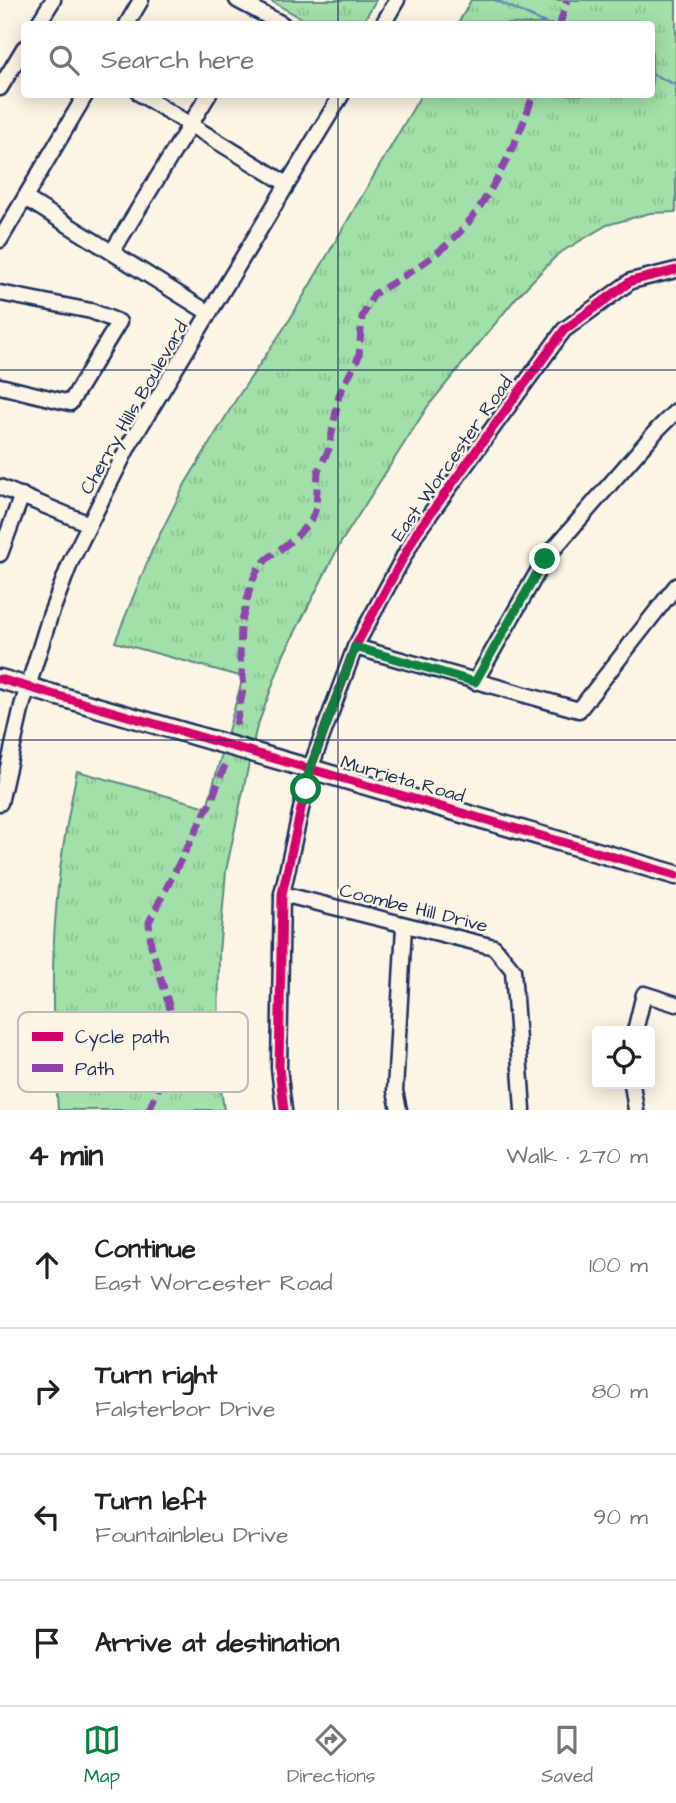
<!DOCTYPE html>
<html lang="en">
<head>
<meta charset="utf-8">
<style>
	:root { --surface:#fff; --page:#f6f6f6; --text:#222; --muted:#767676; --line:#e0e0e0; --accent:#0b8043 }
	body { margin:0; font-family:"Architects Daughter",sans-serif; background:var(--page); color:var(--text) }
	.controls { position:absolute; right:21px; bottom:21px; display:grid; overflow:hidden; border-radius:7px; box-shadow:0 4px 18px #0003 }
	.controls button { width:63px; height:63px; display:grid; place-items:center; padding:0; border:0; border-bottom:2px solid var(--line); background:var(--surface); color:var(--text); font:35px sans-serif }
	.stop { position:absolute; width:21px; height:21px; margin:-16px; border:5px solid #0b8043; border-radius:50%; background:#fff }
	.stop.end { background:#0b8043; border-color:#fff; box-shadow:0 2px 7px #0008 }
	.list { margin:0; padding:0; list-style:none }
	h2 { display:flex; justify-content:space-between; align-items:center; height:91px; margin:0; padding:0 28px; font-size:30px }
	h2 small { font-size:23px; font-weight:400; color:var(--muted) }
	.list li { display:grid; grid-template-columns:46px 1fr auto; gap:21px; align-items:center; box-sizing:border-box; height:126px; padding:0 28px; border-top:2px solid var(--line) }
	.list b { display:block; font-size:26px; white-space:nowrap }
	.list p { margin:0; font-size:23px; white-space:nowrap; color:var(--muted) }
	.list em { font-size:23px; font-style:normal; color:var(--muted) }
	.icon { flex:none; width:38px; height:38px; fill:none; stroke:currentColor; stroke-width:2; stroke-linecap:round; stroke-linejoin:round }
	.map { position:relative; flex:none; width:676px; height:1110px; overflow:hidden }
	.search { position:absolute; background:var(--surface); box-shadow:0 4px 18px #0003; left:21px; right:21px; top:21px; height:77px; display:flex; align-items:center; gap:18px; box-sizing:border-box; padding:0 24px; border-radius:7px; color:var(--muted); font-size:26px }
	.sheet { height:595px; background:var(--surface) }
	nav { display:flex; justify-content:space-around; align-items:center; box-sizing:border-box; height:98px; border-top:2px solid var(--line); background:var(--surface); font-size:19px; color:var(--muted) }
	nav a { display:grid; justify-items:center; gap:4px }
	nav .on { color:var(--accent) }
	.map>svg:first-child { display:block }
	.grass { fill:url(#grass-tufts); stroke:#5e8883; stroke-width:2 }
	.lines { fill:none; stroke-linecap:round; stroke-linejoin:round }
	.stream { stroke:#618cb6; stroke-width:2.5 }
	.minor-casing { stroke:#1b2f5e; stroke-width:19 }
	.major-casing { stroke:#1b2f5e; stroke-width:23 }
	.minor { stroke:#fcf5e5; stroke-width:14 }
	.major { stroke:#fcf5e5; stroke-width:18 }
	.quiet { stroke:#8e44ad; stroke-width:7; stroke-dasharray:14 7; stroke-linecap:butt }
	.cycleway-casing { stroke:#fcf5e5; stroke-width:13 }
	.cycleway { stroke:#d6006c; stroke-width:9 }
	.route { stroke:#0b8043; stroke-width:9 }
	.grid { fill:none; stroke:#1b2f5e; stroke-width:2; stroke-opacity:0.55 }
	.labels { text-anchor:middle; stroke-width:5; stroke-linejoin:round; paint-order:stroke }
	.street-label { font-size:19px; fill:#1b2f5e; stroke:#fcf5e5 }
	.key { fill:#fcf5e5; stroke:#b8babc; stroke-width:2 }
	.key-label { font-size:19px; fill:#1b2f5e }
</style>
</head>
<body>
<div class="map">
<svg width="676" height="1110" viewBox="0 0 676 1110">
	<defs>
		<pattern id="grass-tufts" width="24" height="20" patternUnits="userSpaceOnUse" patternTransform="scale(1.75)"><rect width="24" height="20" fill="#a1e0a8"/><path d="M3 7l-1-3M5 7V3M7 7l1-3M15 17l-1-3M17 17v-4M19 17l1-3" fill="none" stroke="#8ac093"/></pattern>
	</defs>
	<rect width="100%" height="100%" fill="#fcf5e5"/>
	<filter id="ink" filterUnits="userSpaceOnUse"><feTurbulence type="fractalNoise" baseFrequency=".0143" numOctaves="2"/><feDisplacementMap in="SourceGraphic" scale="14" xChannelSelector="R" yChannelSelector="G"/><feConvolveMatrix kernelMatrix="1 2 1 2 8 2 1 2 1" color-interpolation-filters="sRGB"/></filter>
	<g filter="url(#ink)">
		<g class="grass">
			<path d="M269,0h107l-14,24h-50z"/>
			<path d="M471,0h205v212l-26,1 -43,12 -49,29 -42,44 -88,108 -88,138 -56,110 -28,76 -30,141 -7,82 -1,115 6,42h-166c-5,-66 -8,-133 -2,-200 3,-46 12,-93 21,-139l130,36 36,-130 -128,-35 38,-94 32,-64 52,-86 53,-79 131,-224 231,-1v-70h-194z"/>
		</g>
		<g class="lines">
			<g class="stream">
				<path d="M495,0l52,24"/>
				<path d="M652,74l24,11"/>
			</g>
			<defs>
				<g id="minor">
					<path d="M237,0l45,24"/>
					<path d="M38,24l15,-24"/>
					<path d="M127,24l14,-24"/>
					<path d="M383,24l14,-24"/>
					<path d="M0,88l24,-40"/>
					<path d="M140,94l147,90"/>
					<path d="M25,198l184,115"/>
					<path d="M0,240l86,-146"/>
					<path d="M112,252l97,-158"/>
					<path d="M0,293l91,18 28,11 -49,81 -70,-17"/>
					<path d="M0,487l89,37"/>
					<path d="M0,554l22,-59"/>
					<path d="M355,647l224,63 97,-124"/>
					<path d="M475,682l70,-123 113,-130 18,-18"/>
					<path d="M0,803l22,-97 28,-90 21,-55 58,-116 213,-351"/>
					<path d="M282,894l212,53 19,23 10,140"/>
					<path d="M635,1031l9,-37 32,10"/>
					<path d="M632,1084l4,26"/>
					<path d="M284,1110l-5,-42 3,-174 28,-125 45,-122 62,-115 147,-202 67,-49 45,-11"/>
					<path d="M399,1110l-4,-19 9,-165"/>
				</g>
				<path id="major" d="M0,679l676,196"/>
			</defs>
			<use href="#minor" class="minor-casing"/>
			<use href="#major" class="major-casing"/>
			<use href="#minor" class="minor"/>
			<use href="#major" class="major"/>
			<g class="quiet">
				<path d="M560,24l7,-24"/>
				<path d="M236,725l8,-40 -4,-26 1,-34 10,-41 7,-15 9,-10 28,-21 17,-19 4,-11 2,-37 11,-22 10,-54 20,-39 3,-39 12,-23c30,-18 63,-37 87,-63 28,-30 61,-97 72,-137"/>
				<path d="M149,1110c13,-29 26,-59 24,-91l-22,-74 -2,-23 63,-123 13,-34"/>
			</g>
			<defs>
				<g id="cycleway">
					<path d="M0,679l676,196"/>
					<path d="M284,1110l-5,-42 3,-174 28,-125 45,-122 62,-115 147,-202 67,-49 45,-11"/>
				</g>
			</defs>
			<use href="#cycleway" class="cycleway-casing"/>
			<use href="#cycleway" class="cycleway"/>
		</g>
	</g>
	<g class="lines" filter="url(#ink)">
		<path class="route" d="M306,789l4,-20 45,-122 120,35 70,-123"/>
	</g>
	<path class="grid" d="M338,0v24M338,94v1016M0,370h676M0,740h676"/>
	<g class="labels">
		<g class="street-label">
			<text transform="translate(133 407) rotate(-60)" y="7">Cherry Hills Boulevard</text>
			<text transform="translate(451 458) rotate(-55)" y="7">East Worcester Road</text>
			<text transform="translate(403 778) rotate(16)" y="7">Murrieta Road</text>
			<text transform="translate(414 907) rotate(14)" y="7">Coombe Hill Drive</text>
		</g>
	</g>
	<rect x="18" y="1012" width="230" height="80" rx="10" class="key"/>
	<rect x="32" y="1032" width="31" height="9" fill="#d6006c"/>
	<rect x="32" y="1064" width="31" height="8" fill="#8e44ad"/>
	<g class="key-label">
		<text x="75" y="1043">Cycle path</text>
		<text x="75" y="1075">Path</text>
	</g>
</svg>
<div class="controls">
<button><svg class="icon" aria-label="locate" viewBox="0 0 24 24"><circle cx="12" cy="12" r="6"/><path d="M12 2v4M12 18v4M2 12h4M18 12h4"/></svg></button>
</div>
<div class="stop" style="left:306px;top:789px"></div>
<div class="stop end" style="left:545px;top:559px"></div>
<div class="search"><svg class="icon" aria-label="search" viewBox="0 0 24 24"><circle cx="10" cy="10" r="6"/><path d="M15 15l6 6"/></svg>Search here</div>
</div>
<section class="sheet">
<h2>4 min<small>Walk · 270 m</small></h2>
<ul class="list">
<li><svg class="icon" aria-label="ahead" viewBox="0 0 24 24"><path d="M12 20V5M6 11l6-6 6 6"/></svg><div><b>Continue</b><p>East Worcester Road</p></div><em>100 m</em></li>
<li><svg class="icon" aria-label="right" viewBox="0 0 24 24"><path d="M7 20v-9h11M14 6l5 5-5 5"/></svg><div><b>Turn right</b><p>Falsterbor Drive</p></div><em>80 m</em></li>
<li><svg class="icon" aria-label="left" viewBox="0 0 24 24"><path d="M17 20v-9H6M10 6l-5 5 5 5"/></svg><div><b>Turn left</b><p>Fountainbleu Drive</p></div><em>90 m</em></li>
<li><svg class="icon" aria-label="arrive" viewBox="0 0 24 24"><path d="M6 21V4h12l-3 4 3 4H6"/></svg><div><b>Arrive at destination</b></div></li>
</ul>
</section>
<nav>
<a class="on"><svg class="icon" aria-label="map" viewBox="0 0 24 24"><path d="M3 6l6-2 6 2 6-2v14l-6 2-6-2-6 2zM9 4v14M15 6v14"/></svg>Map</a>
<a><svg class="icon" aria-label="directions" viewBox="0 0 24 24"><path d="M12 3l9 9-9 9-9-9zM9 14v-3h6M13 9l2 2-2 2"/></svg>Directions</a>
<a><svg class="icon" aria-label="saved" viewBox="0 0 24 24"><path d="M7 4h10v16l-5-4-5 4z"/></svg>Saved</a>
</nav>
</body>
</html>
